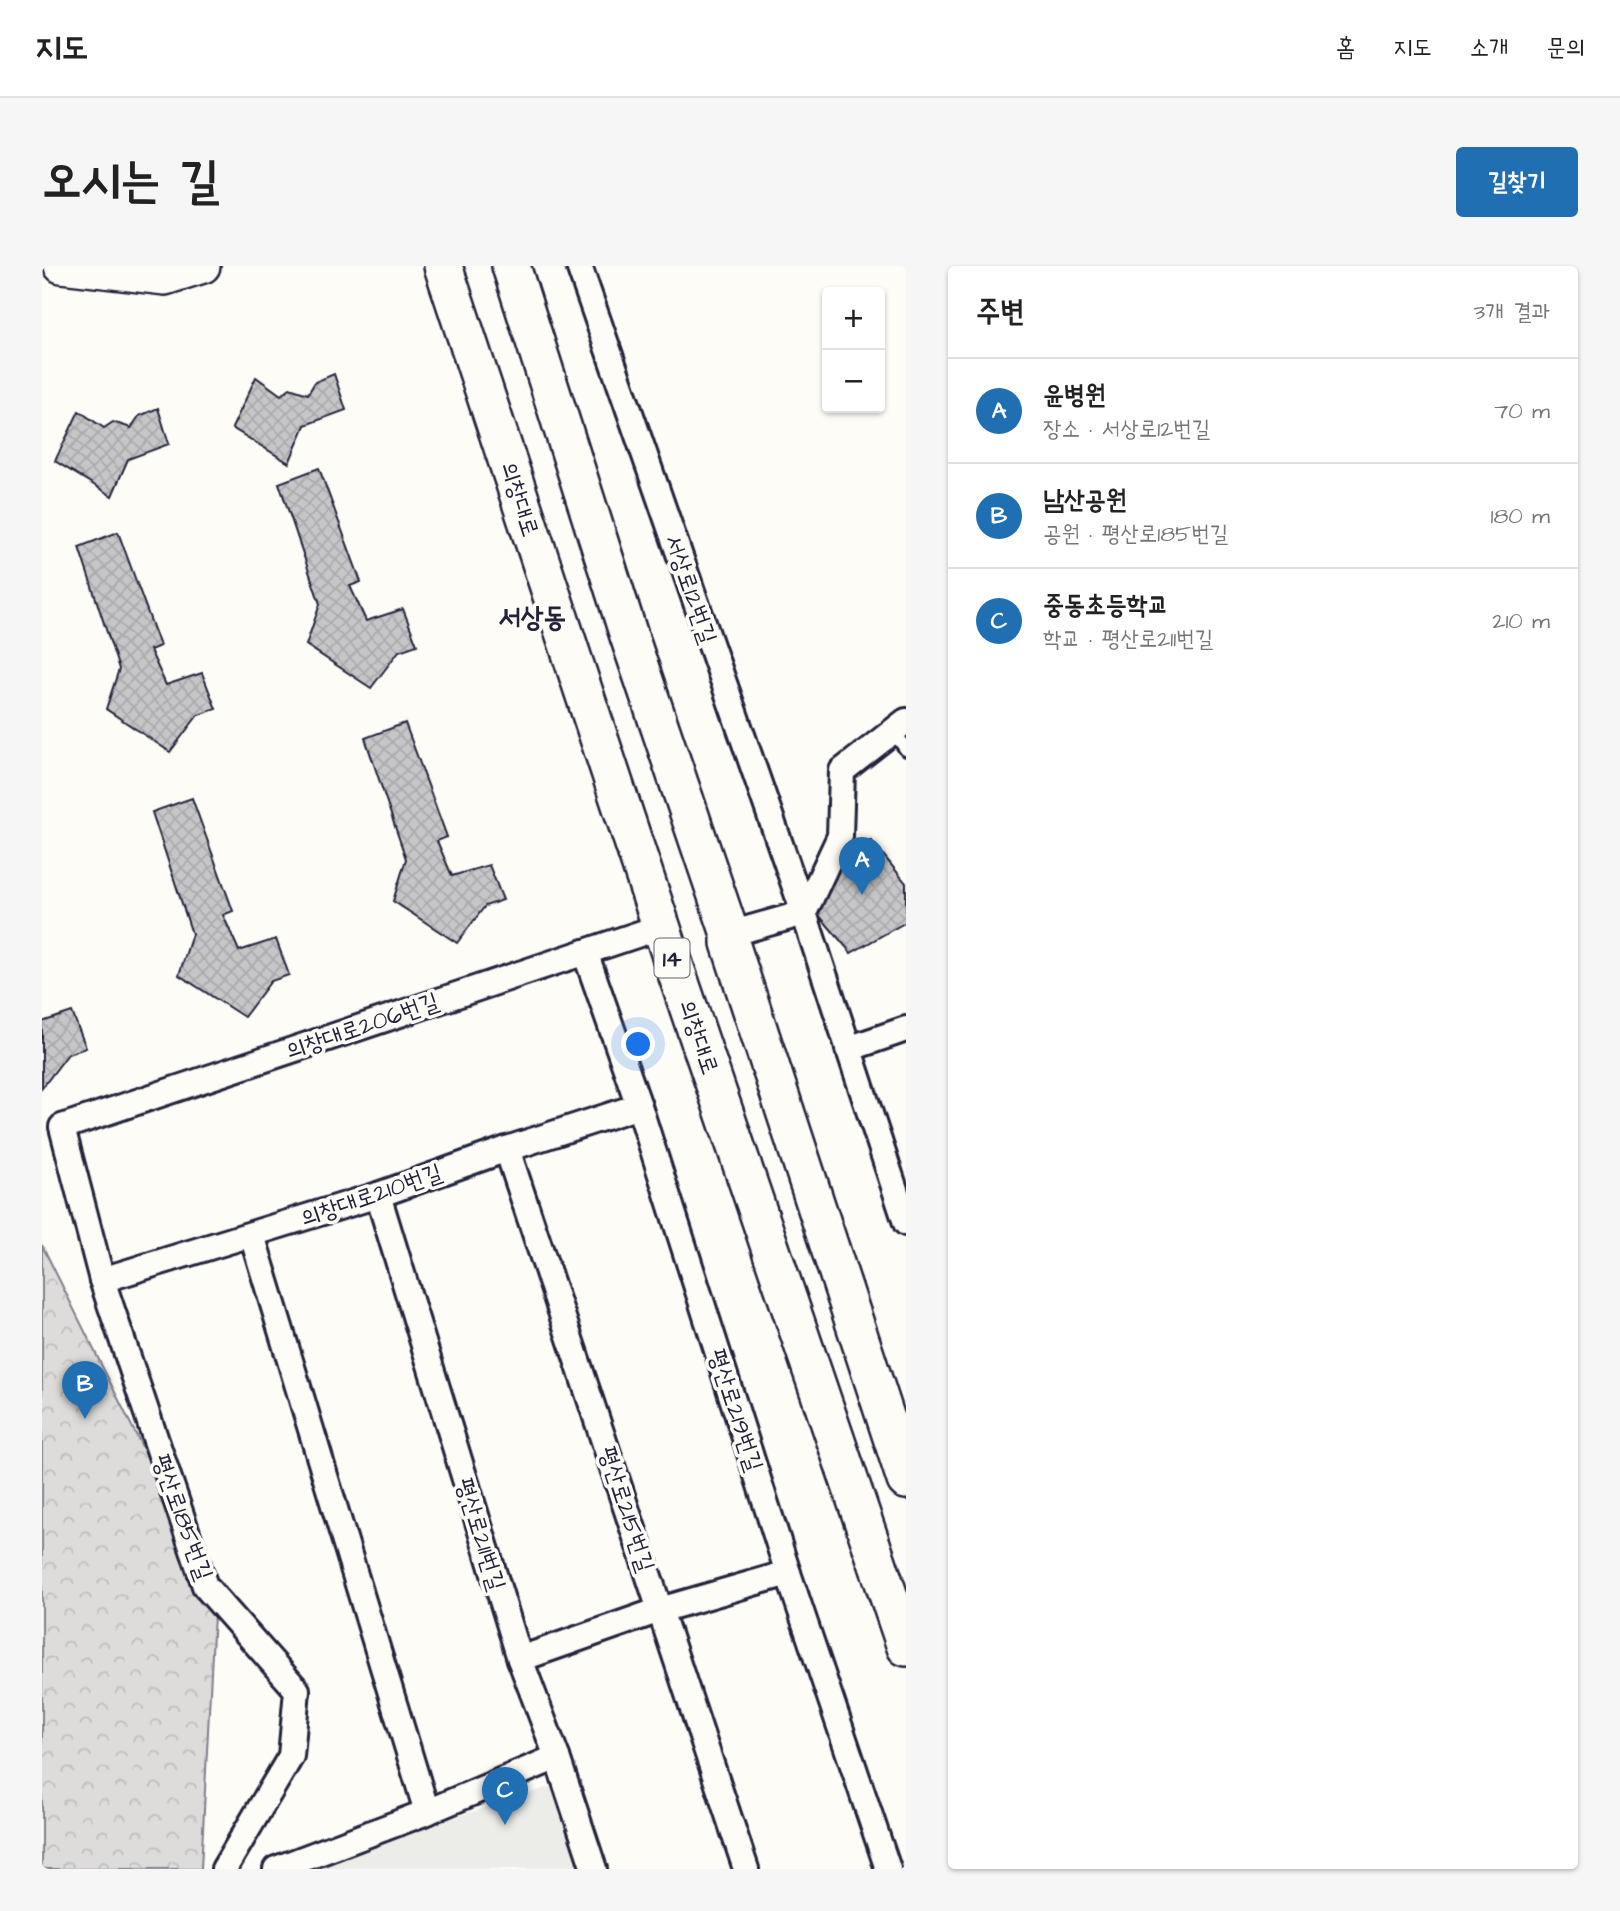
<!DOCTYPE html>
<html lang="ko">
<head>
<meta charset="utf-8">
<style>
	:root { --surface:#fff; --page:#f6f6f6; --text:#222; --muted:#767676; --line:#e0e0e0; --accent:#1f6fb2 }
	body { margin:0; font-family:"Architects Daughter","Poor Story",sans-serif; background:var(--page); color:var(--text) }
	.controls { position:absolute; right:21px; top:21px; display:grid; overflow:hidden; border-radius:7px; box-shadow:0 2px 5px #0004 }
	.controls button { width:63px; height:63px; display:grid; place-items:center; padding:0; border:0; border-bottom:2px solid var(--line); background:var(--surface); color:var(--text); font:35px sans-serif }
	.you { position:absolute; left:597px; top:779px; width:24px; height:24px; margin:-18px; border:5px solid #fff; border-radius:50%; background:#1a73e8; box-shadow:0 0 0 10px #1a73e833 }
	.badge { display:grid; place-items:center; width:46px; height:46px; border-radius:50%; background:var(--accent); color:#fff; font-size:23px; font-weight:700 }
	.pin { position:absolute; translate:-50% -58px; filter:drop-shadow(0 2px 4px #0008) }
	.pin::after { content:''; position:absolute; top:37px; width:24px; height:21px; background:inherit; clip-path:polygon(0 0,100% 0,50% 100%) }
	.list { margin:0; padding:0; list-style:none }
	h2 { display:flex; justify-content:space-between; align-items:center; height:91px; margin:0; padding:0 28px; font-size:30px }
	h2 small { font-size:23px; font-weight:400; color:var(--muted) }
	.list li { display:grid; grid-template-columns:46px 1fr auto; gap:21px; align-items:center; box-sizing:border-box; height:105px; padding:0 28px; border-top:2px solid var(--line) }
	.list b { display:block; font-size:26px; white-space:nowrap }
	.list p { margin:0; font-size:23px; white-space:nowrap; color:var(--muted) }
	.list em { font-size:23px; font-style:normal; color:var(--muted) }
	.map { position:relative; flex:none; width:864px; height:1603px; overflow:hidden; border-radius:7px }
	header { display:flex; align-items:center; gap:42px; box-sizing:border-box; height:98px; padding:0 35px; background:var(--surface); border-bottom:2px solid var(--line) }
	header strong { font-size:33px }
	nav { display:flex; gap:38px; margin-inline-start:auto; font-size:24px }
	.intro { display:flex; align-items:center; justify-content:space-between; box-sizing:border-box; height:168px; padding:0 42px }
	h1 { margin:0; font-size:49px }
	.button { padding:18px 32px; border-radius:7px; background:var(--accent); color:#fff; font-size:24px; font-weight:700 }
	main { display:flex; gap:42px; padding:0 42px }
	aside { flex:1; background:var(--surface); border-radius:7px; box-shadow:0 2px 5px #0004 }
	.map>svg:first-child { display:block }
	.built { fill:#ecece9 }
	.forest { fill:url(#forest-crowns); stroke:#807f8b; stroke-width:2 }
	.building { fill:url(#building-cross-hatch); stroke:#22223b; stroke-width:2 }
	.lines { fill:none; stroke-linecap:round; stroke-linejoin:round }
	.service-casing { stroke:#22223b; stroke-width:18 }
	.minor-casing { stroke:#22223b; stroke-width:30 }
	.secondary-casing { stroke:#22223b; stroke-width:38 }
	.primary-casing { stroke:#22223b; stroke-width:42 }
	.service { stroke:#fdfcf7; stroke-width:12 }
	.minor { stroke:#fdfcf7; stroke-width:24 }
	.secondary { stroke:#fdfcf7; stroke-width:33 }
	.primary { stroke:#fdfcf7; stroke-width:37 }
	.labels { text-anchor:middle; stroke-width:7; stroke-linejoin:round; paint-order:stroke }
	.shield { fill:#fdfcf7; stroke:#646373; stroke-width:2 }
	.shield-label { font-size:23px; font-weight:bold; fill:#22223b }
	.street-label { font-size:24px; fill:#22223b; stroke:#fdfcf7 }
	.quarter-label { font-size:28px; font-weight:bold; fill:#22223b; stroke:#fdfcf7 }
</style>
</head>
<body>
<header>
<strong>지도</strong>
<nav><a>홈</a><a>지도</a><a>소개</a><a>문의</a></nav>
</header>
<div class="intro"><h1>오시는 길</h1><a class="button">길찾기</a></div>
<main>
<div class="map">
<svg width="864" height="1603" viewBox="0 0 864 1603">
	<defs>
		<pattern id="forest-crowns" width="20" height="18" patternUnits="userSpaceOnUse" patternTransform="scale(1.75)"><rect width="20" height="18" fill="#dddcdb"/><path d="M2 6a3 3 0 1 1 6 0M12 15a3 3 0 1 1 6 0" fill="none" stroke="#bdbcbd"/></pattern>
		<pattern id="building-cross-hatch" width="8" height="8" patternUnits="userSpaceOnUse" patternTransform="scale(1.75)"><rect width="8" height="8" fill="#c6c6c8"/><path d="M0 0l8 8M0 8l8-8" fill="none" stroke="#aaaaad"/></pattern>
	</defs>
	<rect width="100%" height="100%" fill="#fdfcf7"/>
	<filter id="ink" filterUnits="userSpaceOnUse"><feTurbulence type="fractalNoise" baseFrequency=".0143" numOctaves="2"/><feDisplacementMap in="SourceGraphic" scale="14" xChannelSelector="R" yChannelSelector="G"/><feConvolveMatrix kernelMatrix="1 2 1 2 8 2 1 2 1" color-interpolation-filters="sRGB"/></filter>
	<g filter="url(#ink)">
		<path class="built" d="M526,1515l21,88h-294z"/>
		<path class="forest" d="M0,979l173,349 -14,275h-159z"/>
		<g class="building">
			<path d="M292,108l12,36 -41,15 -16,38 -57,-35 24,-51 25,18 9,-7 18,6 7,-12z"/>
			<path d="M116,142l11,36 -41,15 -16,37 -57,-35 24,-50 25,17 9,-6 18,6 8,-12z"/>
			<path d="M277,202l42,114 -11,4 16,35 37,-12 14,36 -18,6 -28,37 -65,-43 14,-41 -41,-121z"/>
			<path d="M76,266l42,114 -10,4 16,35 36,-12 14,36 -18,6 -28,37 -64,-43 13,-40 -40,-122z"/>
			<path d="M363,457l42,114 -10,4 15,35 37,-11 14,35 -18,6 -28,37 -64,-42 13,-42 -41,-121z"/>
			<path d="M150,532l41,113 -10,4 16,36 37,-12 13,36 -18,6 -27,36 -65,-42 13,-41 -40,-122z"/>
			<path d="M829,574l35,43v39l-55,31 -39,-46 23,-47z"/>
			<path d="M30,746l14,36 -18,6 -26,34v-66z"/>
		</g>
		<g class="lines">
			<defs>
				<path id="service" d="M851,464l13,19"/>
				<g id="minor">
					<path d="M537,0l225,647 102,310"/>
					<path d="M688,668l74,-21 36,-77 2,-65 64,-50"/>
					<path d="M543,686l54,154 149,467 100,296"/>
					<path d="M806,783l58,-20"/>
					<path d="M465,883l239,720"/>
					<path d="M336,929l142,464 37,98 37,112"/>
					<path d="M210,969l175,577"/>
					<path d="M60,1014l276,-85 129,-46 132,-43"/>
					<path d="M478,1393l140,-49 128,-37"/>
					<path d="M182,1603l67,-113 6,-66 -92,-104 -103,-306 -40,-153 601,-201"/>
					<path d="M234,1603l151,-57 130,-55"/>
				</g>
				<path id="secondary" d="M19,0l104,12 38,-12"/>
				<g id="primary">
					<path d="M401,0l227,687 236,694"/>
					<path d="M469,0l118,370 101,298v9l176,537"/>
				</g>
			</defs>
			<use href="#service" class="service-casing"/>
			<use href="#minor" class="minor-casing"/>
			<use href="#secondary" class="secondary-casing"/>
			<use href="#primary" class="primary-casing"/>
			<use href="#service" class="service"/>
			<use href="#minor" class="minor"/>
			<use href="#secondary" class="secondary"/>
			<use href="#primary" class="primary"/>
		</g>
	</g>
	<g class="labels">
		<rect class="shield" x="612.5" y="672.5" width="35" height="39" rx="5"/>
		<g class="shield-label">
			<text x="630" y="700">14</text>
		</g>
		<g class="street-label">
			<text transform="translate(478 233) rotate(72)" y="8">의창대로</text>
			<text transform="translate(649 323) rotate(71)" y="8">서상로12번길</text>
			<text transform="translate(320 760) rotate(-19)" y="8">의창대로206번길</text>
			<text transform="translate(657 771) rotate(71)" y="8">의창대로</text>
			<text transform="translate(329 929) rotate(-19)" y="8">의창대로210번길</text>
			<text transform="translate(694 1144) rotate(72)" y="8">평산로219번길</text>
			<text transform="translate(585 1243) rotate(72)" y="8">평산로215번길</text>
			<text transform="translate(141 1251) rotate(70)" y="8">평산로185번길</text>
			<text transform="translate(439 1268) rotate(73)" y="8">평산로211번길</text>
		</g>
		<g class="quarter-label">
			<text x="490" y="360">서상동</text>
		</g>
	</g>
</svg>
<div class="controls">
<button>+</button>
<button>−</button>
</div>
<div class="you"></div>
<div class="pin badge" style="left:820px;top:629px">A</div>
<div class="pin badge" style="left:43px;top:1153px">B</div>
<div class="pin badge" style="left:463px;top:1559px">C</div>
</div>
<aside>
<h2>주변<small>3개 결과</small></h2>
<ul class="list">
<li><span class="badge">A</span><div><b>윤병원</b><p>장소 · 서상로12번길</p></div><em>70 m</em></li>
<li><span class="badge">B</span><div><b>남산공원</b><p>공원 · 평산로185번길</p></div><em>180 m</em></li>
<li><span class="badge">C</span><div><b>중동초등학교</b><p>학교 · 평산로211번길</p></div><em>210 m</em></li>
</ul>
</aside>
</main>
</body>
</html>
